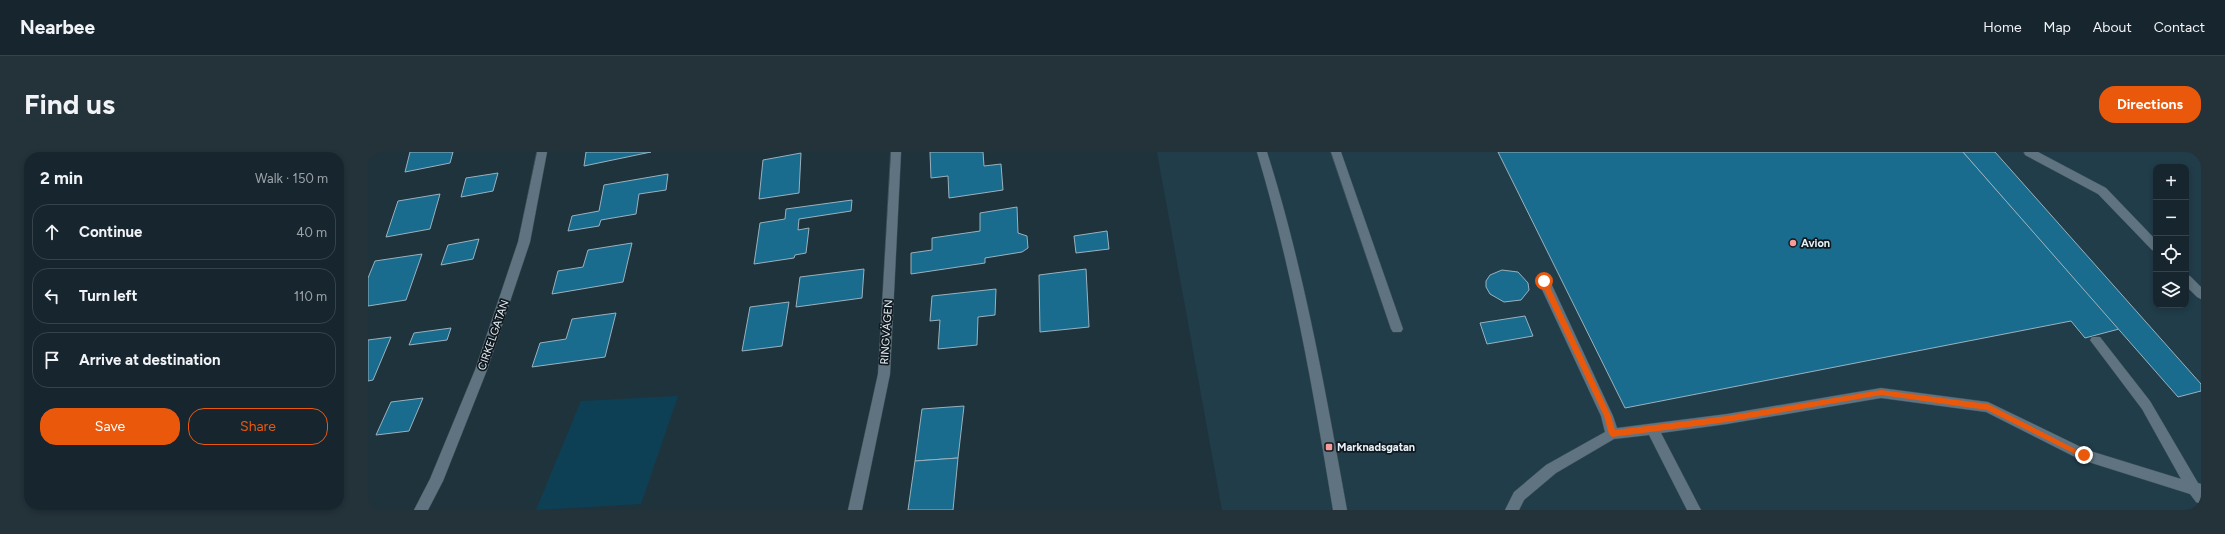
<!DOCTYPE html>
<html lang="en">
<head>
<meta charset="utf-8">
<style>
	:root { --surface:#17262e; --page:#24323a; --text:#f1f3f6; --muted:#9ea5aa; --line:#36434a; --accent:#ea580c }
	body { margin:0; font-family:Figtree,sans-serif; background:var(--page); color:var(--text) }
	.controls { position:absolute; right:12px; top:12px; display:grid; overflow:hidden; border-radius:8px; box-shadow:0 2px 6px #0003 }
	.controls button { width:36px; height:36px; display:grid; place-items:center; padding:0; border:0; border-bottom:1px solid var(--line); background:var(--surface); color:var(--text); font:20px sans-serif }
	.stop { position:absolute; width:12px; height:12px; margin:-9px; border:3px solid #ea580c; border-radius:50%; background:#fff }
	.stop.end { background:#ea580c; border-color:#fff; box-shadow:0 1px 4px #0008 }
	.list { margin:0; padding:0; list-style:none }
	h2 { display:flex; justify-content:space-between; align-items:center; height:52px; margin:0; padding:0 16px; font-size:17px }
	h2 small { font-size:13px; font-weight:400; color:var(--muted) }
	.list li { display:grid; grid-template-columns:26px 1fr auto; gap:12px; align-items:center; box-sizing:border-box; height:56px; margin:0 8px 8px; padding:0 8px; border:1px solid var(--line); border-radius:16px }
	.list b { display:block; font-size:15px; white-space:nowrap }
	.list em { font-size:13px; font-style:normal; color:var(--muted) }
	.actions { display:flex; gap:8px; padding:12px 16px }
	.actions a { flex:1; padding:9px 0; border:1px solid var(--accent); border-radius:16px; text-align:center; font-size:14px; color:var(--accent) }
	.actions .main { background:var(--accent); color:#fff }
	.icon { flex:none; width:22px; height:22px; fill:none; stroke:currentColor; stroke-width:2; stroke-linecap:round; stroke-linejoin:round }
	.map { position:relative; flex:none; width:1833px; height:358px; overflow:hidden; border-radius:16px }
	header { display:flex; align-items:center; gap:24px; box-sizing:border-box; height:56px; padding:0 20px; background:var(--surface); border-bottom:1px solid var(--line) }
	header strong { font-size:19px }
	nav { display:flex; gap:22px; margin-inline-start:auto; font-size:14px }
	.intro { display:flex; align-items:center; justify-content:space-between; box-sizing:border-box; height:96px; padding:0 24px }
	h1 { margin:0; font-size:28px }
	.button { padding:10px 18px; border-radius:16px; background:var(--accent); color:#fff; font-size:14px; font-weight:700 }
	main { display:flex; gap:24px; padding:0 24px }
	aside { flex:1; background:var(--surface); border-radius:16px; box-shadow:0 2px 6px #0003 }
	.map>svg:first-child { display:block }
	.built { fill:#213d4a; fill-rule:evenodd }
	.green { fill:#0e4055 }
	.building { fill:#196c8d; stroke:#9ab1bd }
	.lines { fill:none; stroke-linecap:round; stroke-linejoin:round }
	.minor-casing { stroke:#3d4f57; stroke-width:1 }
	.minor { fill:#5f7480; fill-rule:evenodd }
	.route { fill:#ea580c }
	.poi-dot { fill:#f59b9a; stroke:#11191e; stroke-width:1.5 }
	.labels { text-anchor:middle; stroke-width:3.5; stroke-linejoin:round; paint-order:stroke }
	.poi-label { font-size:11px; font-weight:bold; fill:#e6f2f9; stroke:#11191e; text-anchor:start }
	.street-label { font-size:11px; fill:#e6f2f9; stroke:#11191e }
</style>
</head>
<body>
<header>
<strong>Nearbee</strong>
<nav><a>Home</a><a>Map</a><a>About</a><a>Contact</a></nav>
</header>
<div class="intro"><h1>Find us</h1><a class="button">Directions</a></div>
<main>
<aside>
<h2>2 min<small>Walk · 150 m</small></h2>
<ul class="list">
<li><svg class="icon" aria-label="ahead" viewBox="0 0 24 24"><path d="M12 20V5M6 11l6-6 6 6"/></svg><div><b>Continue</b></div><em>40 m</em></li>
<li><svg class="icon" aria-label="left" viewBox="0 0 24 24"><path d="M17 20v-9H6M10 6l-5 5 5 5"/></svg><div><b>Turn left</b></div><em>110 m</em></li>
<li><svg class="icon" aria-label="arrive" viewBox="0 0 24 24"><path d="M6 21V4h12l-3 4 3 4H6"/></svg><div><b>Arrive at destination</b></div></li>
</ul>
<div class="actions"><a class="main">Save</a><a>Share</a></div>
</aside>
<div class="map">
<svg width="1833" height="358" viewBox="0 0 1833 358">
	<rect width="100%" height="100%" fill="#1f333d"/>
	<path class="built" d="M789,0h1044v358h-979zM1788,15h30v138h-30z"/>
	<path class="green" d="M310,244l-37,108 -105,6 45,-109z"/>
	<g class="building">
		<path d="M42,0h43l-3,11 -45,9z"/>
		<path d="M218,0h65l-67,14z"/>
		<path d="M562,0h53l1,14 17,-2 2,26 -54,8 -1,-22 -17,2z"/>
		<path d="M1130,0h465l156,177 -34,9 -14,-17 -446,87z"/>
		<path d="M1595,0h32l206,232v7l-23,6z"/>
		<path d="M433,1l-2,40 -40,6 4,-39z"/>
		<path d="M130,21l-5,18 -32,6 5,-19z"/>
		<path d="M300,22l-2,16 -27,4 -3,20 -35,6 -2,6 -31,5 4,-15 27,-5 5,-26z"/>
		<path d="M72,42l-10,35 -44,8 12,-36z"/>
		<path d="M484,48l-1,11 -52,8 -1,11 11,-2 -3,25 -11,2 -1,3 -40,6 6,-41 25,-4 1,-10z"/>
		<path d="M649,55l1,26 9,3 1,12 -6,4 -37,6v5l-74,11v-21l21,-3v-12l48,-7v-18z"/>
		<path d="M739,79l2,18 -33,4 -2,-17z"/>
		<path d="M111,87l-6,20 -32,6 7,-20z"/>
		<path d="M264,91l-9,39 -71,12 6,-23 25,-4 5,-17z"/>
		<path d="M54,102l-16,46 -38,6v-28l7,-17z"/>
		<path d="M496,117l-2,29 -66,9 4,-30z"/>
		<path d="M718,117l3,58 -49,5 -1,-57z"/>
		<path d="M1134,118l16,2 10,11 1,7 -8,10 -17,2 -14,-8 -4,-7v-6l4,-6z"/>
		<path d="M628,137l-1,26 -17,2 -1,28 -39,4 2,-29 -10,1 2,-25z"/>
		<path d="M421,150l-7,44 -40,5 8,-44z"/>
		<path d="M248,161l-11,44 -73,10 8,-24 26,-4 6,-20z"/>
		<path d="M1157,164l8,20 -46,8 -7,-21z"/>
		<path d="M83,176l-4,12 -38,5 5,-12z"/>
		<path d="M23,185l-18,43 -5,1v-41z"/>
		<path d="M55,246l-14,33 -33,4 15,-33z"/>
		<path d="M596,254l-6,52 -43,3 7,-52z"/>
		<path d="M590,306l-5,52h-45l7,-49z"/>
	</g>
	<g class="lines">
		<defs>
			<g id="minor">
				<path d="M169,0h10l-17,90 -43,128 -44,111 -15,29h-14l16,-31 45,-109 43,-128z"/>
				<path d="M523,0h10l-11,222 -28,136h-14l30,-136z"/>
				<path d="M889,0h10c37,117 58,237 80,358h-14c-20,-121 -41,-241 -76,-358z"/>
				<path d="M963,0h10l62,177 -2,3h-8l-2,-3z"/>
				<path d="M1656,0h14l68,36 50,52v11l-4,-1 -54,-56 -73,-39z"/>
				<path d="M1818,123l4,1 11,11v12l-4,-2 -11,-11z"/>
				<path d="M1176,124l6,5 63,135 4,12 110,-14 154,-26 107,14 99,48 94,29 -39,-70 -52,-69 2,-3h8l50,64 48,82 3,1v20l-5,-2 -6,-8 -111,-35 -93,-47 -105,-14 -154,26 -66,9 40,77h-14l-38,-75 -35,4 -58,34 -32,27 -5,10h-14l9,-18 32,-27 59,-33 -4,-16 -63,-135z"/>
			</g>
		</defs>
		<use href="#minor" class="minor-casing"/>
		<use href="#minor" class="minor"/>
	</g>
	<path class="route" d="M1176,127l3,2 64,135 4,14 112,-14 154,-26 107,14 99,51 -1,2h-5l-94,-47 -106,-15 -154,27 -115,15 -3,-3 -5,-18 -64,-135z"/>
	<g class="poi-dot">
		<circle cx="1425" cy="91" r="4"/>
		<rect x="957" y="291" width="8" height="8" rx="2"/>
	</g>
	<g class="labels">
		<g class="poi-label">
			<text x="1433" y="95">Avion</text>
			<text x="969" y="299">Marknadsgatan</text>
		</g>
		<g class="street-label">
			<text transform="translate(518 180) rotate(-86)" y="4">RINGVÄGEN</text>
			<text transform="translate(125 183) rotate(-71)" y="4">CIRKELGATAN</text>
		</g>
	</g>
</svg>
<div class="controls">
<button>+</button>
<button>−</button>
<button><svg class="icon" aria-label="locate" viewBox="0 0 24 24"><circle cx="12" cy="12" r="6"/><path d="M12 2v4M12 18v4M2 12h4M18 12h4"/></svg></button>
<button><svg class="icon" aria-label="layers" viewBox="0 0 24 24"><path d="M12 4l9 5-9 5-9-5zM3 14l9 5 9-5"/></svg></button>
</div>
<div class="stop" style="left:1176px;top:129px"></div>
<div class="stop end" style="left:1716px;top:303px"></div>
</div>
</main>
</body>
</html>
